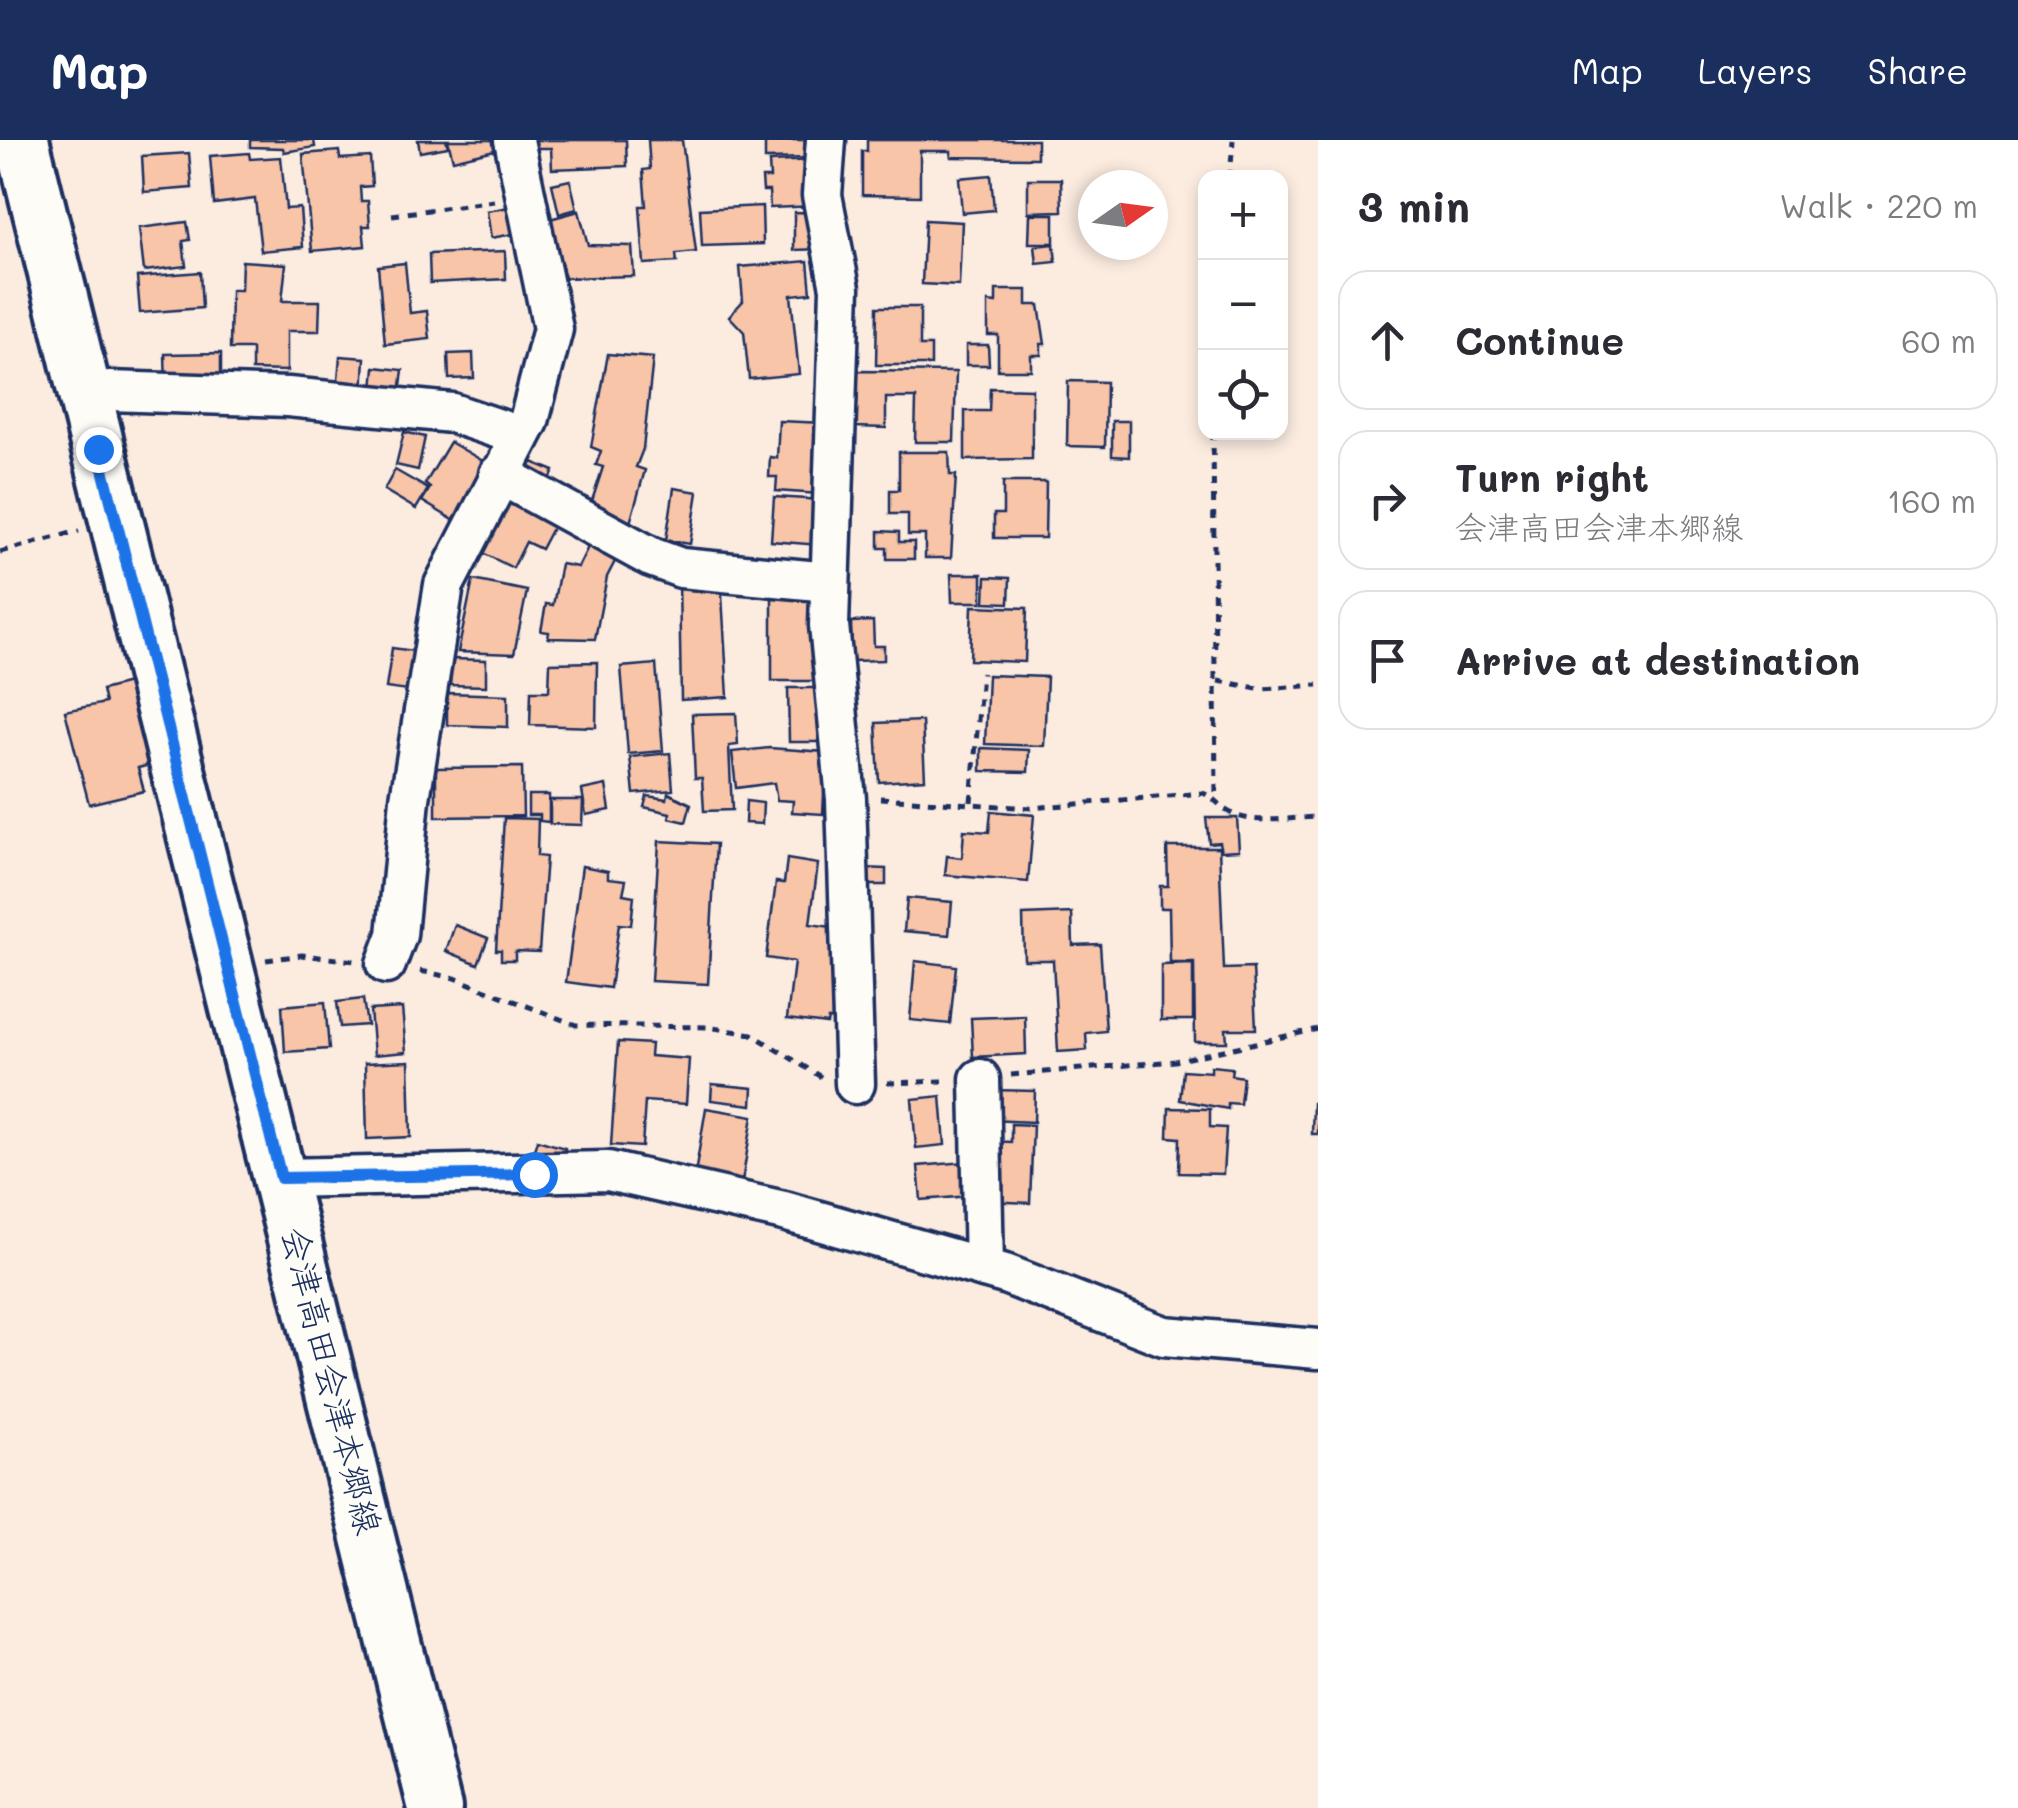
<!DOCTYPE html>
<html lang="en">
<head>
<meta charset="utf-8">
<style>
	:root { --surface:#fff; --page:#f2f2f3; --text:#2b2b33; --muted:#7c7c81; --line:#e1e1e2; --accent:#1b2f5e }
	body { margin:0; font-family:Mali,"Klee One",sans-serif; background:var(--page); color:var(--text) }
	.controls { position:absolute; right:30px; top:30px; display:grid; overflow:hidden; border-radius:20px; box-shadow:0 5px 15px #0003 }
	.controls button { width:90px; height:90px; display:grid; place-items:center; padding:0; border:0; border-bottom:2px solid var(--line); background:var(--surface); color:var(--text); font:50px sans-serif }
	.compass { position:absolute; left:1078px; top:30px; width:90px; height:90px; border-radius:50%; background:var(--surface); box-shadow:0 5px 15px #0003; rotate:76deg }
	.stop { position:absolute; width:30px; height:30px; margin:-22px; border:8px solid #1a73e8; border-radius:50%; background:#fff }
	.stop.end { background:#1a73e8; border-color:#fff; box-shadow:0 2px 10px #0008 }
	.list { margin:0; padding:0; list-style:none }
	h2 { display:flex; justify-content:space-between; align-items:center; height:130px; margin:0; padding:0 40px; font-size:42px }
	h2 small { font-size:32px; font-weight:400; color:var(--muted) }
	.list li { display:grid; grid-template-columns:65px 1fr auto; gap:30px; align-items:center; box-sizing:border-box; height:140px; margin:0 20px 20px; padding:0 20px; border:2px solid var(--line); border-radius:30px }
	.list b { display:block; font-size:38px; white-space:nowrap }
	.list p { margin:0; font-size:32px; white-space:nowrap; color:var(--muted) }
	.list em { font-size:32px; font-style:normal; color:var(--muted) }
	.icon { flex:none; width:55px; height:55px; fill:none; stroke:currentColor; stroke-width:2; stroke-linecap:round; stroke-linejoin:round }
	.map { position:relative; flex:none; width:1318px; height:1668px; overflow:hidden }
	header { display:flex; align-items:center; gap:60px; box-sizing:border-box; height:140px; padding:0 50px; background:var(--accent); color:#fff }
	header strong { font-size:48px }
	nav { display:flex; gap:55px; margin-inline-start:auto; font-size:35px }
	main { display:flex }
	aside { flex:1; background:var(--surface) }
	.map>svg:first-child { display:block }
	.building { fill:#f8c5a9; stroke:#1b2f5e; stroke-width:2.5 }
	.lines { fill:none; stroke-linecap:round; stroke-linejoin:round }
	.minor-casing { stroke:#1b2f5e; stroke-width:45 }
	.secondary-casing { stroke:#1b2f5e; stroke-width:60 }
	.path { stroke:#1b2f5e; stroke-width:5; stroke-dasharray:8 8; stroke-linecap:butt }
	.minor { stroke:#fdfcf7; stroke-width:38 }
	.secondary { stroke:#fdfcf7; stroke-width:52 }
	.route { stroke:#1a73e8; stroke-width:12 }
	.labels { text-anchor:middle; stroke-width:10; stroke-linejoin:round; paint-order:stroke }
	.street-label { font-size:35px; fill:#1b2f5e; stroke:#fdfcf7 }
</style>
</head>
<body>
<header>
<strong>Map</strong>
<nav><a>Map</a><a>Layers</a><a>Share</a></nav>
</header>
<main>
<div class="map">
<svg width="1318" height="1668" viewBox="0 0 1318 1668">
	<rect width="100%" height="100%" fill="#fcece0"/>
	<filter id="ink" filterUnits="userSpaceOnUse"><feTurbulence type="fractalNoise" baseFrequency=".01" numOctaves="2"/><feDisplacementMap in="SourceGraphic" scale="20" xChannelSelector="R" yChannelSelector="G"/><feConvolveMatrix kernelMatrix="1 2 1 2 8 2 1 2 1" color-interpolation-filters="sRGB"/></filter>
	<g filter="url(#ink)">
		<g class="building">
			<path d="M250,0h64l1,7 -31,5 -1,-4 -33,-1z"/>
			<path d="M418,0h28l2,7 -28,5z"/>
			<path d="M448,0h53l2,8 -50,12z"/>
			<path d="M530,0h96l1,26 -75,3 -1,-21h-21z"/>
			<path d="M648,0h34l14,112 -20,2 1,8 -33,2 -4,-58h6l-3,-36 7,-1z"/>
			<path d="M765,0h45l1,18 -46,1z"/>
			<path d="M867,0h170v18l-86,-1v-6h-31v45l-58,-1v-44h5z"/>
			<path d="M339,11l1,8 30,-2 2,29 -12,1 1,14h7l2,25h-7l2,20 -53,5 -9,-97z"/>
			<path d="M189,13l3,35 -48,4 -2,-36z"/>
			<path d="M249,13l1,6 31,-2 5,52 14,-1 3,39 -42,4 -6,-52 -41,5 -4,-48z"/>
			<path d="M816,20l1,46 -47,2 -1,-17h-6l-1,-13h8l-1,-16z"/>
			<path d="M991,35l3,35 -32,3 -3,-35z"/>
			<path d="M1028,39h33l1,32 -34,1z"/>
			<path d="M570,40l7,29 -18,5 -7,-30z"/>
			<path d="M762,66l1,38 -61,2 -2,-37z"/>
			<path d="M509,67l4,27 -22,4 -4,-27z"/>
			<path d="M579,71l9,34 44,1 2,30 -69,2 -15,-59z"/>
			<path d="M794,72l27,1 1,36 -28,1z"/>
			<path d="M1030,74h24v29h-25z"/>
			<path d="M925,80l37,2 -3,64 -37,-2z"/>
			<path d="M187,82l3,18 -7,1 3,25 -42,5 -5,-43z"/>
			<path d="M1054,104l2,18 -19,2 -2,-18z"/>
			<path d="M505,111l1,28 -76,4 -1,-29z"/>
			<path d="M242,121l44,3 -4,37h38l-1,30h-32v40l-35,-1v-21h-22l1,-59h10z"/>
			<path d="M808,121l3,32 -20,2 8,79 -50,5 -5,-47 -15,-16 14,-15 -3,-34z"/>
			<path d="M405,123l5,50 17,-2 3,28 -45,5 -7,-78z"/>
			<path d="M200,132l2,36 -62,5 -3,-36z"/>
			<path d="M996,150h31v15h12l6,39h-4v11h-10v15h-33v-35h-10v-33l8,1z"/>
			<path d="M877,167h43v39h11v19h-55z"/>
			<path d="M966,205h22l1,20h-23z"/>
			<path d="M221,213v32l-55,1 -1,-32z"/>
			<path d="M473,213l1,25 -25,1 -1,-25z"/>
			<path d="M608,214l45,4 -10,91 -7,18 9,3 -15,53 -41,-13 14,-43 -7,-2 5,-14 -10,-4z"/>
			<path d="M340,216l25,2 -2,36 -26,-2z"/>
			<path d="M375,227l28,3 -3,23 -27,-3z"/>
			<path d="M858,231l98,1 -2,70h-39l1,-44h-30v30l-30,-1z"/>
			<path d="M1068,241l38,1 -1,65 -38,-1z"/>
			<path d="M990,248l42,1v70l-67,1v-49h24z"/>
			<path d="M779,281l45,2 -4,71 -44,-3 1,-14h-8l1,-20 7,1z"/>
			<path d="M1112,281h17v36l-17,-1z"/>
			<path d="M404,292l21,5 -7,33 -22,-5z"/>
			<path d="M450,302l38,22 -33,57 -33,-20 8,-13 -5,-4z"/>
			<path d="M899,312h50l1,23h6l-5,83h-26v-23h-17v-21h-18v-24h9z"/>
			<path d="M532,322l22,9 -8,17 -21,-9z"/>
			<path d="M395,330l33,19 -12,20 -32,-19z"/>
			<path d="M1003,342h43l-1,56h-51v-24h9z"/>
			<path d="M674,348l24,4 -8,52 -24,-4z"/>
			<path d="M513,350l46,25 -18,34 -15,-7 -13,26 -32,-16z"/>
			<path d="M774,357l48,3 -3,45 -48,-4z"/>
			<path d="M879,391l20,1v10h15v17h-27v-11h-8z"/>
			<path d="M595,393l28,13 -16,31 -12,62 -47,-1 1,-6 -8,-1 5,-27 7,1 8,-41 17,3z"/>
			<path d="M951,434h31v28h-30z"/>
			<path d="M986,437l24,1 -1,25 -24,-1z"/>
			<path d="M721,438l7,119 -47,3 -2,-121z"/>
			<path d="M473,440l54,11 -13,63 -56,-2z"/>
			<rect x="772" y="452" width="49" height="89"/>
			<path d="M972,466l55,2 -2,54 -55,-2z"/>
			<path d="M873,481l1,25h10v14l-32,1 -1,-39z"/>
			<path d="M392,508l30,4 -7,40 -29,-4z"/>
			<path d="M451,519l35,1v26l-36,-1z"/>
			<path d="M597,522l-1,65 -66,-2 1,-34h18l1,-28z"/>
			<path d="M656,524l7,87 -35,3 -7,-87z"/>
			<path d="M988,535l59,2 -3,69 -59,-2z"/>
			<path d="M132,542l22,82 -16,4 6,23 -55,13 -24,-93 40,-8 -3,-13z"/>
			<path d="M788,548h35l1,54h-35z"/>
			<path d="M447,553l61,2v32l-61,-2z"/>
			<path d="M736,573l2,32 -9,1 3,64 -28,1 -2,-33h-7l-3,-64z"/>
			<path d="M922,581l3,58 -46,3 -3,-59z"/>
			<path d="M769,608l57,4 -3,62 -31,-2 1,-11 -16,-1 -3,-17 -38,5 -4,-36z"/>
			<path d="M981,608l48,2 -1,22 -47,-1z"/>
			<path d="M670,613l3,37 -39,4 -4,-37z"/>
			<path d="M522,627l1,49 -87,1v-49z"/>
			<path d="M606,645l4,25 -24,5 -4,-25z"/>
			<path d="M668,653l23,11 -5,18 -17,-4 1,-5 -26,-6 3,-11 20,3z"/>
			<path d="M528,655h21v27l-9,-1v-6h-12z"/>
			<path d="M550,660h33l-1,25 -32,-1z"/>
			<path d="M746,661l17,2 -1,21 -17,-1z"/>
			<path d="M991,671l43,4 -6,67 -83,-7 2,-19 15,2 2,-28 25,2z"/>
			<path d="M504,678l34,1 -1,37 9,1 -7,95 -24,-1v9h-14v-10h-5z"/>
			<path d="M1206,678h31l2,32 -18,1 -2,-9 -10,1z"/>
			<path d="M659,701l57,3 -8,140 -57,-3z"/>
			<path d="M1167,707h52l5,122 29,-1 3,61h-30l1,13h-32l-1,-79h-24l-1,-55h-9v-22h8z"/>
			<path d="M787,719l31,5 -8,60 29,4 -7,59 13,1 -1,33 -16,-2 -1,5 -40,-5 7,-57 -28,-4 10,-76 8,1z"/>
			<path d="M582,726l26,5v7l18,2 -3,14 11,2 -3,29 -12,-1 -9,64 -44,-6z"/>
			<path d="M864,728l22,1v16h-22z"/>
			<path d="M907,758l45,4 -3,33 -45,-4z"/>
			<path d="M1072,773l1,32 27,-1 6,87 -20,2 1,17 -29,2 -5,-92h-29l-1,-45z"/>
			<path d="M455,785l33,13 -10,26 -32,-13z"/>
			<path d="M915,821l41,5 -6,58 -40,-4z"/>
			<path d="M1193,824v56h-32v-55z"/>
			<path d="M363,859l4,26 -27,2 -3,-25z"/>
			<path d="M325,862l4,47 -44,3 -3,-46z"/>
			<path d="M402,868l4,44 -32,3 -4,-45z"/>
			<path d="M1025,876l1,38 -53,3 -2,-39z"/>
			<path d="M618,902l33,2 -1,12 39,3 -3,45 -41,-3 -3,46 -31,-2z"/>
			<path d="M409,921l2,76 -44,2 -2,-76z"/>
			<path d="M1211,926l21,2 -1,7 12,2 -3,27 -12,-1v6l-48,-9 3,-30 28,2z"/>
			<path d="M712,944l41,4 -1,17 -41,-5z"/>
			<path d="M989,950l46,1 -1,31 -47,-2z"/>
			<path d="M941,956l4,49 -29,3 -4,-49z"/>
			<path d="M1313,963h5v31h-6z"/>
			<path d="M706,968l47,8 -12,72 -47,-8z"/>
			<path d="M1169,968l41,1v18l16,1 -3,46 -44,-1 1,-35 -12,-1z"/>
			<path d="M1011,984l22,1 -3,78 -42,-2 3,-60 20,1z"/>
			<path d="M537,1000l28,8 -5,20 -29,-8z"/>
			<path d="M966,1022l3,34 -48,4 -3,-34z"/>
		</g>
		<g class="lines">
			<defs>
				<g id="minor">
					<path d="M826,0l-4,55 18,93 -11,337 17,174 9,285"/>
					<path d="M88,261l21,-10 179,6 164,16 68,23"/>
					<path d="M499,334l152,83 30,11 148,14"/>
					<path d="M386,824l11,-29 13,-136 34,-214 85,-164 24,-92 -39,-189"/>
					<path d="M980,939l4,189"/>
					<path d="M281,1038l327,-7 176,40 221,63 159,62 154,13"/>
				</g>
				<path id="secondary" d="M22,0l413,1668"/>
			</defs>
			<use href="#minor" class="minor-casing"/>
			<use href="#secondary" class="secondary-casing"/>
			<g class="path">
				<path d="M1230,38l3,-38"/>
				<path d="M392,75l102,-14"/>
				<path d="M1213,292l3,366"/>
				<path d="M0,412l79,-21"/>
				<path d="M1218,541l45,8 55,-4"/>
				<path d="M880,658l151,10 172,-15c12,5 16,13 26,19 23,14 63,5 89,5"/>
				<path d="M971,662l11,-129"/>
				<path d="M266,820l36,-5 53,6"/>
				<path d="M420,831l35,7 121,47 131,2 45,7 69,43"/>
				<path d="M1011,935l164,-14 143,-32"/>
				<path d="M887,943l58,-2"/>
			</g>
			<use href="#minor" class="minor"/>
			<use href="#secondary" class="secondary"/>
		</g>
	</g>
	<g class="lines" filter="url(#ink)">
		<path class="route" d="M98,309l183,729 253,-4"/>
	</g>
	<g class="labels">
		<g class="street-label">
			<text transform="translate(331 1241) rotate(76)" y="12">会津高田会津本郷線</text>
		</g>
	</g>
</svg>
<div class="controls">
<button>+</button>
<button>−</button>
<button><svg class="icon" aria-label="locate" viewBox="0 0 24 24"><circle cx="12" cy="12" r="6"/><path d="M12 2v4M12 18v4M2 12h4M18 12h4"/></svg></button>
</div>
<svg class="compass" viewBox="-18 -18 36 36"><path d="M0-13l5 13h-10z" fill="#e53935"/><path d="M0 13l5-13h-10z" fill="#7c7c81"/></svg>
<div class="stop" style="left:534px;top:1034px"></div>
<div class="stop end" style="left:98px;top:309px"></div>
</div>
<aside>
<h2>3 min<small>Walk · 220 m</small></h2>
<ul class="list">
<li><svg class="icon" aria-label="ahead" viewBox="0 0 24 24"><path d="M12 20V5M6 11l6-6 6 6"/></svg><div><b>Continue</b></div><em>60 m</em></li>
<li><svg class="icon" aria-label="right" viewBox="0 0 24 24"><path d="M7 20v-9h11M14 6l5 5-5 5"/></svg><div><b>Turn right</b><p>会津高田会津本郷線</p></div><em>160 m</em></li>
<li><svg class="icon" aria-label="arrive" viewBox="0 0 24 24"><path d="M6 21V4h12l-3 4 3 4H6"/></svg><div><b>Arrive at destination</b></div></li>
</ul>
</aside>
</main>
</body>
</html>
